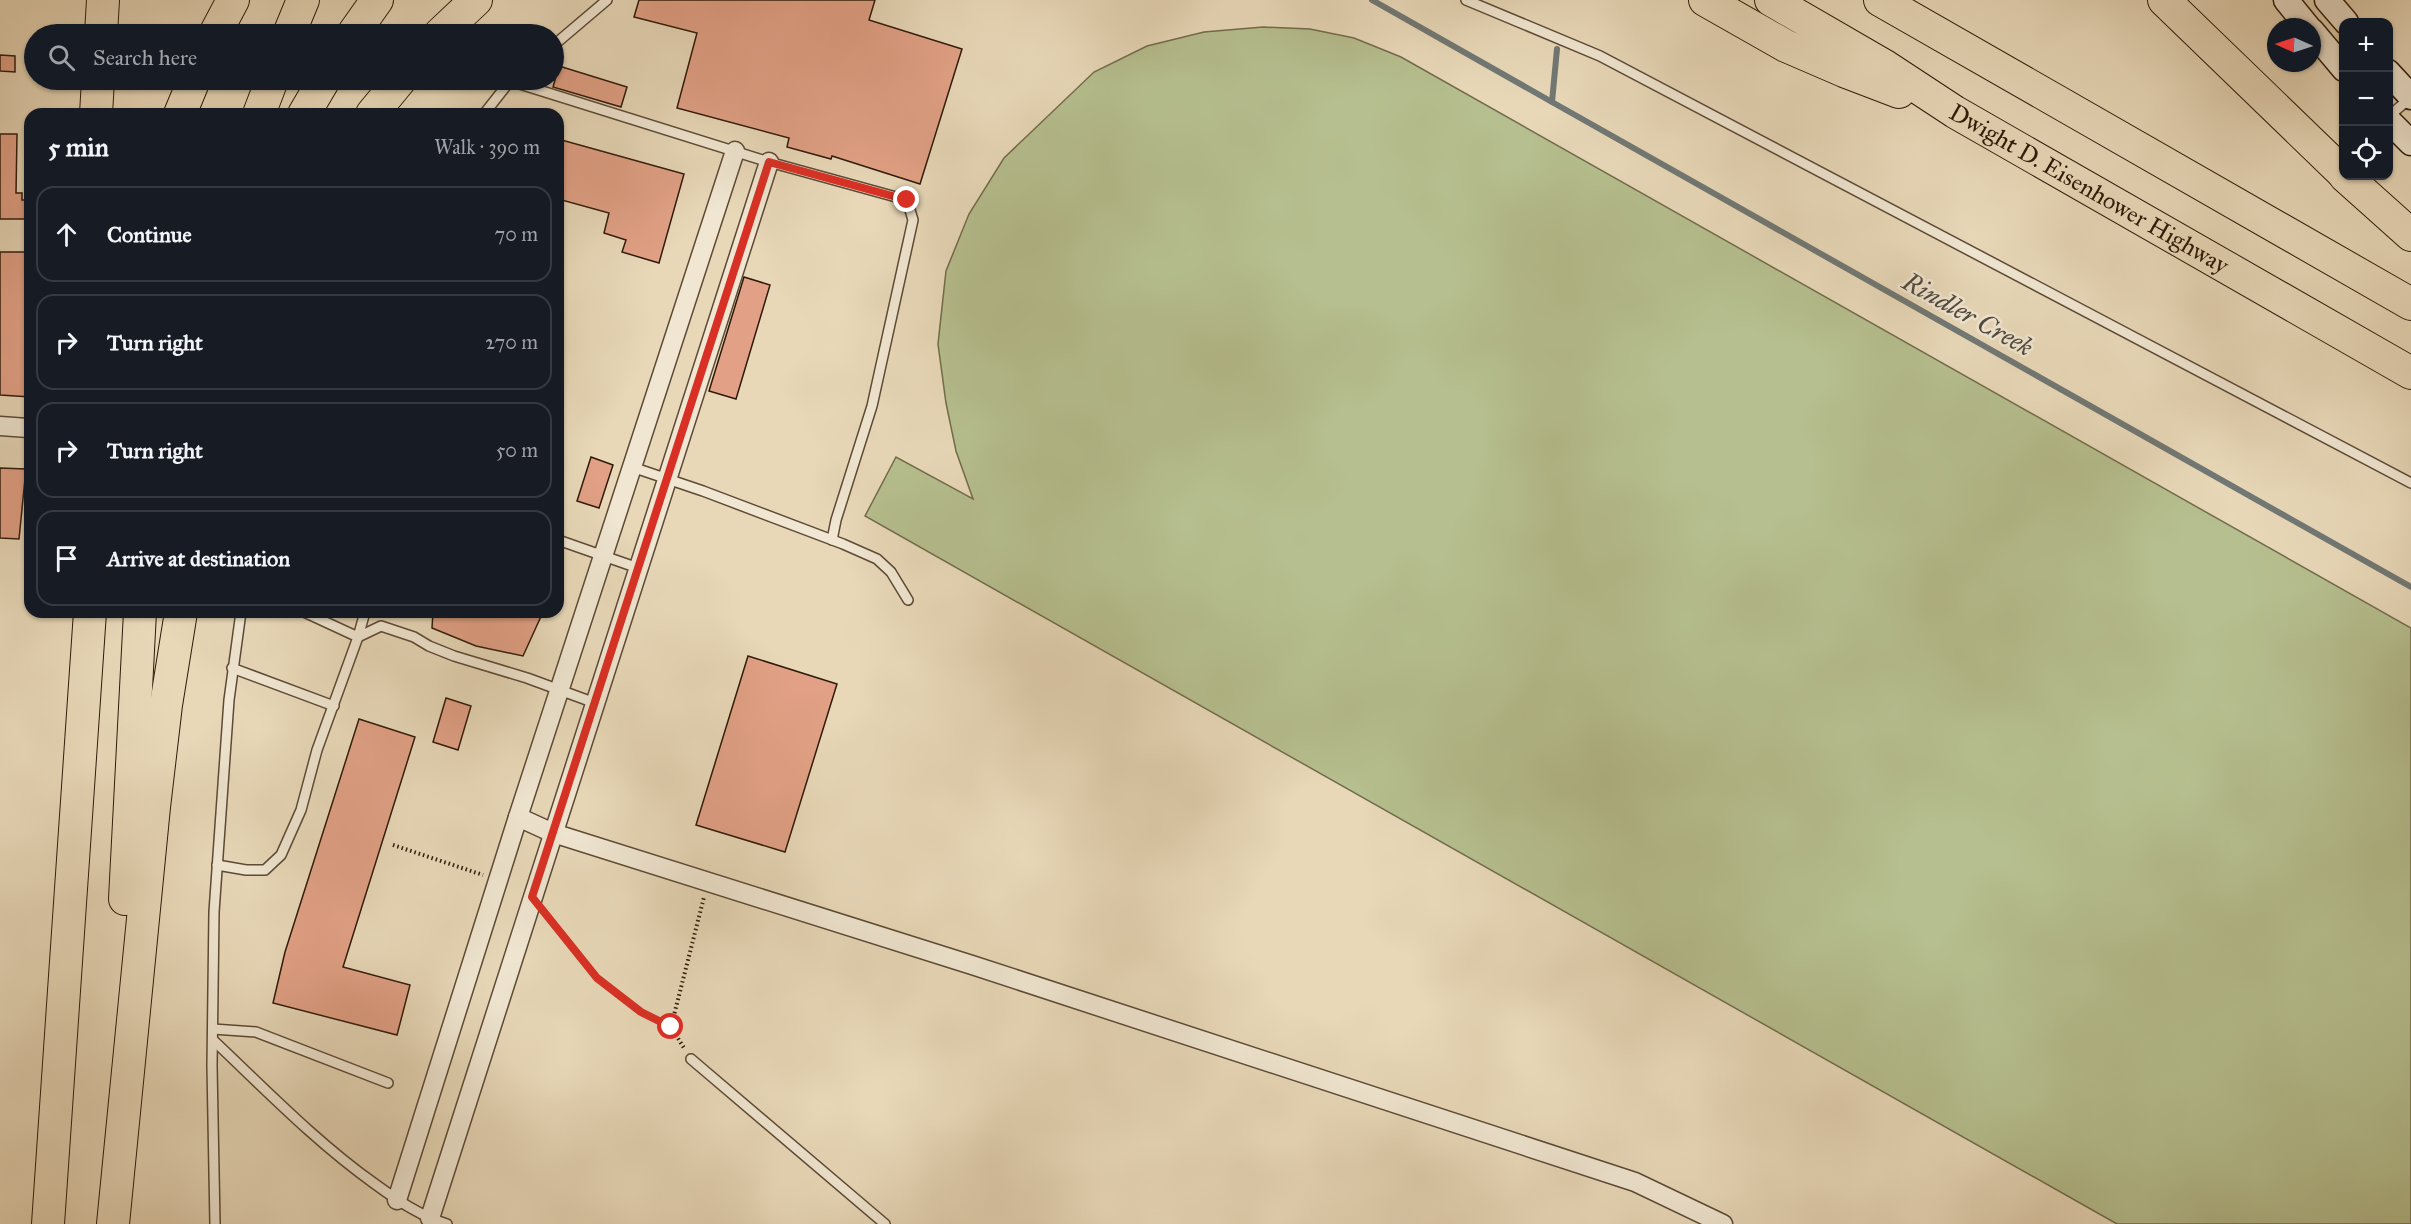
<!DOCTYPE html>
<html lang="en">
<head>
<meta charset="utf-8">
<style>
	:root { --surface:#171b24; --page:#20242c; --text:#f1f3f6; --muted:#9ea1a6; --line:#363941 }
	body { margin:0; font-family:"IM FELL Great Primer",serif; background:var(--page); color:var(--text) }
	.controls { position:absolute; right:18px; top:18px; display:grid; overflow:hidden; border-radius:12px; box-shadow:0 2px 4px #0004 }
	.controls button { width:54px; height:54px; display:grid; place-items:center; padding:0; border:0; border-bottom:2px solid var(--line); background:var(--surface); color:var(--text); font:30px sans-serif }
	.compass { position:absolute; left:2267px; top:18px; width:54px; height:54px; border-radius:50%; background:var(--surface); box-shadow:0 2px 4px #0004; rotate:273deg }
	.stop { position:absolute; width:18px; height:18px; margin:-14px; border:4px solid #d93025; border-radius:50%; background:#fff }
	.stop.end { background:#d93025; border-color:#fff; box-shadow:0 2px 6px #0008 }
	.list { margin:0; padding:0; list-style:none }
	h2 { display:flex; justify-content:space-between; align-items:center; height:78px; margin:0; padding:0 24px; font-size:26px }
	h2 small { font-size:20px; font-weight:400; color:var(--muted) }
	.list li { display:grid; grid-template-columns:39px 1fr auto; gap:18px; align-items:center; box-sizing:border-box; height:96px; margin:0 12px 12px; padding:0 12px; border:2px solid var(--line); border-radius:18px }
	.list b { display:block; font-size:22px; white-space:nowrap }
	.list em { font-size:20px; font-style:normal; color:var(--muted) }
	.icon { flex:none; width:33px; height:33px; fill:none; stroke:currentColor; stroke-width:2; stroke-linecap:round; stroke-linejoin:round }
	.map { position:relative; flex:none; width:2411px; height:1224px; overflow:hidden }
	.search { position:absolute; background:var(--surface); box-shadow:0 2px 4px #0004; left:24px; top:24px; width:540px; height:66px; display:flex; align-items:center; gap:15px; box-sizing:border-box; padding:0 21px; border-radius:33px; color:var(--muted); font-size:22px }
	.panel { position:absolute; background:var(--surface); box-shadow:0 2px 4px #0004; left:24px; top:108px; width:540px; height:510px; border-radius:18px }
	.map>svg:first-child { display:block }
	.green { fill:#b6bf8f; stroke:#726c4c; stroke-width:1.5 }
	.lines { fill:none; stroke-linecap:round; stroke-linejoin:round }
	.stream { stroke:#717874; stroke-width:6 }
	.building { fill:#e2a186; stroke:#2f1a0a; stroke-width:1.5 }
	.lane-casing { stroke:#5d4a36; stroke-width:12 }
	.street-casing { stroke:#5d4a36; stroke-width:21 }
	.secondary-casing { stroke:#2f1a0a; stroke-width:27 }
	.highway-casing { stroke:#2f1a0a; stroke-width:34 }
	.path { stroke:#2f1a0a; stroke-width:4; stroke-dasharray:1.5 3; stroke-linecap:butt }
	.lane { stroke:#f0e6d1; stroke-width:9 }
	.street { stroke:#f0e6d1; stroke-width:18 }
	.secondary { stroke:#f0e6d1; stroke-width:24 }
	.highway { stroke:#e8d8b8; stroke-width:32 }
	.route { stroke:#d93025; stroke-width:8 }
	.labels { text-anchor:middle; stroke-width:5; stroke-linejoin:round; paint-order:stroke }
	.street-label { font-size:24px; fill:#2f1a0a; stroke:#f0e6d1 }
	.water-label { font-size:26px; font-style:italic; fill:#50493f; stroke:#f0e6d1 }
</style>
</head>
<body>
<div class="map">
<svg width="2411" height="1224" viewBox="0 0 2411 1224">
	<rect width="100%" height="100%" fill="#e8d8b8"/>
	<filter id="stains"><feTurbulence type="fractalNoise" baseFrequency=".00333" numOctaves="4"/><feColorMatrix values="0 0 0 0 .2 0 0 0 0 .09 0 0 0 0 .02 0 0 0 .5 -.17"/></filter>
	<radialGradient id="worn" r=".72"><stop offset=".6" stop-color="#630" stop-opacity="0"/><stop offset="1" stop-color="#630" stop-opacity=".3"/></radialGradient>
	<path class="green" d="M1263,27l47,2 44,9 47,19 1010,571v596h-294l-1252,-708 31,-59 77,42 -17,-48 -10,-48 -8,-59 8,-73 23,-57 35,-56 90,-86 53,-26 57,-14z"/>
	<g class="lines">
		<g class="stream">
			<path d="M1372,0l180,102"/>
			<path d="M1557,49l-5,53 859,485"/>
		</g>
	</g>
	<g class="building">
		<path d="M639,0h236l-6,20 93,29 -42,135 -88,-28 -1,3 -44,-12 2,-9 -112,-30 20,-75 -63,-16z"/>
		<path d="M0,55l15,1v16l-15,-1z"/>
		<path d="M559,66l68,21 -6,20 -68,-20z"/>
		<path d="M0,134h17l-1,59h6v7h8v19h-30z"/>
		<path d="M558,139l126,35 -25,89 -37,-11 4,-12 -22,-7 5,-20 -51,-14z"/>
		<path d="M0,252h26l-1,51 5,1v93l-30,-2z"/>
		<path d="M744,277l26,8 -34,114 -27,-8z"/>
		<path d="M591,457l22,8 -14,43 -22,-7z"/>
		<path d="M0,468l26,1 -7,70 -19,-1z"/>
		<path d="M433,612h110l-20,44 -47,-10 -44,-18z"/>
		<path d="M748,656l89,28 -52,168 -89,-27z"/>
		<path d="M446,698l25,8 -13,44 -25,-8z"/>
		<path d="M359,719l56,18 -72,230 67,18 -13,50 -124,-32 12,-51z"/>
	</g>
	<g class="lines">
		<defs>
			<g id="lane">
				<path d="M1466,0l134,56 811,427"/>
				<path d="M554,45l53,-45"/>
				<path d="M484,114l26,-33 259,81 138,38 6,20 -41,186 -36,114 -4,20"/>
				<path d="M2388,117l21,-18"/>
				<path d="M632,467l71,24 140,53 34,15 14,13 17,28"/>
				<path d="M558,540l80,28"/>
				<path d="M304,612l54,25 7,-25"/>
				<path d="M232,668l102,38"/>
				<path d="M217,865l29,5h19l16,-15 20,-45 16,-60 41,-113 23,-11 33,11 15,9 25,10 73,22 68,25"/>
				<path d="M213,1029l43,3 132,51"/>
				<path d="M213,1040c52,49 103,102 162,144 22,16 45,32 72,40"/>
				<path d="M691,1059l194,165"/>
				<path d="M215,1224l-3,-158 2,-154 15,-212 12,-88"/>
			</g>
			<g id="street">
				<path d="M0,426l28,2"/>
				<path d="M518,817l35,16 419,132 663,217 88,42"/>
				<path d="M397,1200l121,-383 217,-666"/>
				<path d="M430,1218l339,-1056"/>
			</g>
			<g id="secondary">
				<path d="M2286,0l22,27"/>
				<path d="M2327,0l19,22"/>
				<path d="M2312,31l32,38"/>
				<path d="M2388,72l23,25"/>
				<path d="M2388,120l23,23"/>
			</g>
			<g id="highway">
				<path d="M1705,0l81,46 58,25 55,21"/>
				<path id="s1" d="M1771,0l114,66 70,46 456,261"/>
				<path d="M1880,0l531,304"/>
				<path d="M2164,0l180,174"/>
				<path d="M101,34l2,-34"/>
				<path d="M215,34l18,-34"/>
				<path d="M289,34l14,-34"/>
				<path d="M353,34l24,-34"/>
				<path d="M440,34l36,-34"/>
				<path d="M96,114l2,-34"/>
				<path d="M180,114l14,-34"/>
				<path d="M259,114l13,-34"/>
				<path d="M304,114l20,-34"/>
				<path d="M372,114l28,-34"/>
				<path d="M2345,176l66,59"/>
				<path d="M125,899l15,-287"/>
				<path d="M48,1224l42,-612"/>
				<path d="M113,1224l41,-417 12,-102 15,-93"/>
			</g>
		</defs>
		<use href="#lane" class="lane-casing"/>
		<use href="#street" class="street-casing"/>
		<use href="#secondary" class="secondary-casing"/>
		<use href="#highway" class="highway-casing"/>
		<g class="path">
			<path d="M393,845l90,30"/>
			<path d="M546,915l51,63 44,34 30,15 33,-130"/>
			<path d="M671,1027l13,21"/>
		</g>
		<use href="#lane" class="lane"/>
		<use href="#street" class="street"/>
		<use href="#secondary" class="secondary"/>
		<use href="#highway" class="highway"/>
	</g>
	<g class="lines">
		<path class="route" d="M671,1027l-30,-15 -44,-34 -65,-81 237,-735 138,38"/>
	</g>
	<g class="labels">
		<g class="street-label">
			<text dy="8" stroke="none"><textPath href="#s1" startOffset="370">Dwight D. Eisenhower Highway</textPath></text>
		</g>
		<g class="water-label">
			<text transform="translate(1968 314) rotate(29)" y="9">Rindler Creek</text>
		</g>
	</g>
	<rect width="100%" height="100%" filter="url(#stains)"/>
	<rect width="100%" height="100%" fill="url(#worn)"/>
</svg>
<div class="controls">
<button>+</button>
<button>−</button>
<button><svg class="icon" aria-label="locate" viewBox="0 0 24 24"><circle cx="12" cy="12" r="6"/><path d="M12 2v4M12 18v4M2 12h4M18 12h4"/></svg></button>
</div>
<svg class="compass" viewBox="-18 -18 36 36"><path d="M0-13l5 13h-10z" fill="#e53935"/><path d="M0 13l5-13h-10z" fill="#9ea1a6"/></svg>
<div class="stop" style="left:671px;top:1027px"></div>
<div class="stop end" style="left:907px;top:200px"></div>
<div class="search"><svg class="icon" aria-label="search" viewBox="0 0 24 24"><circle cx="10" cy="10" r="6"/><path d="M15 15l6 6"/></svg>Search here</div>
<section class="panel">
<h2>5 min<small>Walk · 390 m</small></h2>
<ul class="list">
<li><svg class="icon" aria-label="ahead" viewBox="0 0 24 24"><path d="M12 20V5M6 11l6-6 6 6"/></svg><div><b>Continue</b></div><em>70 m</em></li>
<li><svg class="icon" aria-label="right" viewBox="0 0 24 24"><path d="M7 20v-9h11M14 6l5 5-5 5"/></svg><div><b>Turn right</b></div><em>270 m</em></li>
<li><svg class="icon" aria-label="right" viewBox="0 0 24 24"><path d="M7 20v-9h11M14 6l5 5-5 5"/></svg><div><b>Turn right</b></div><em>50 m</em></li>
<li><svg class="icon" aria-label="arrive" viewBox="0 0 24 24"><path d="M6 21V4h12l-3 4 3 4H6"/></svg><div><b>Arrive at destination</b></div></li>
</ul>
</section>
</div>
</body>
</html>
